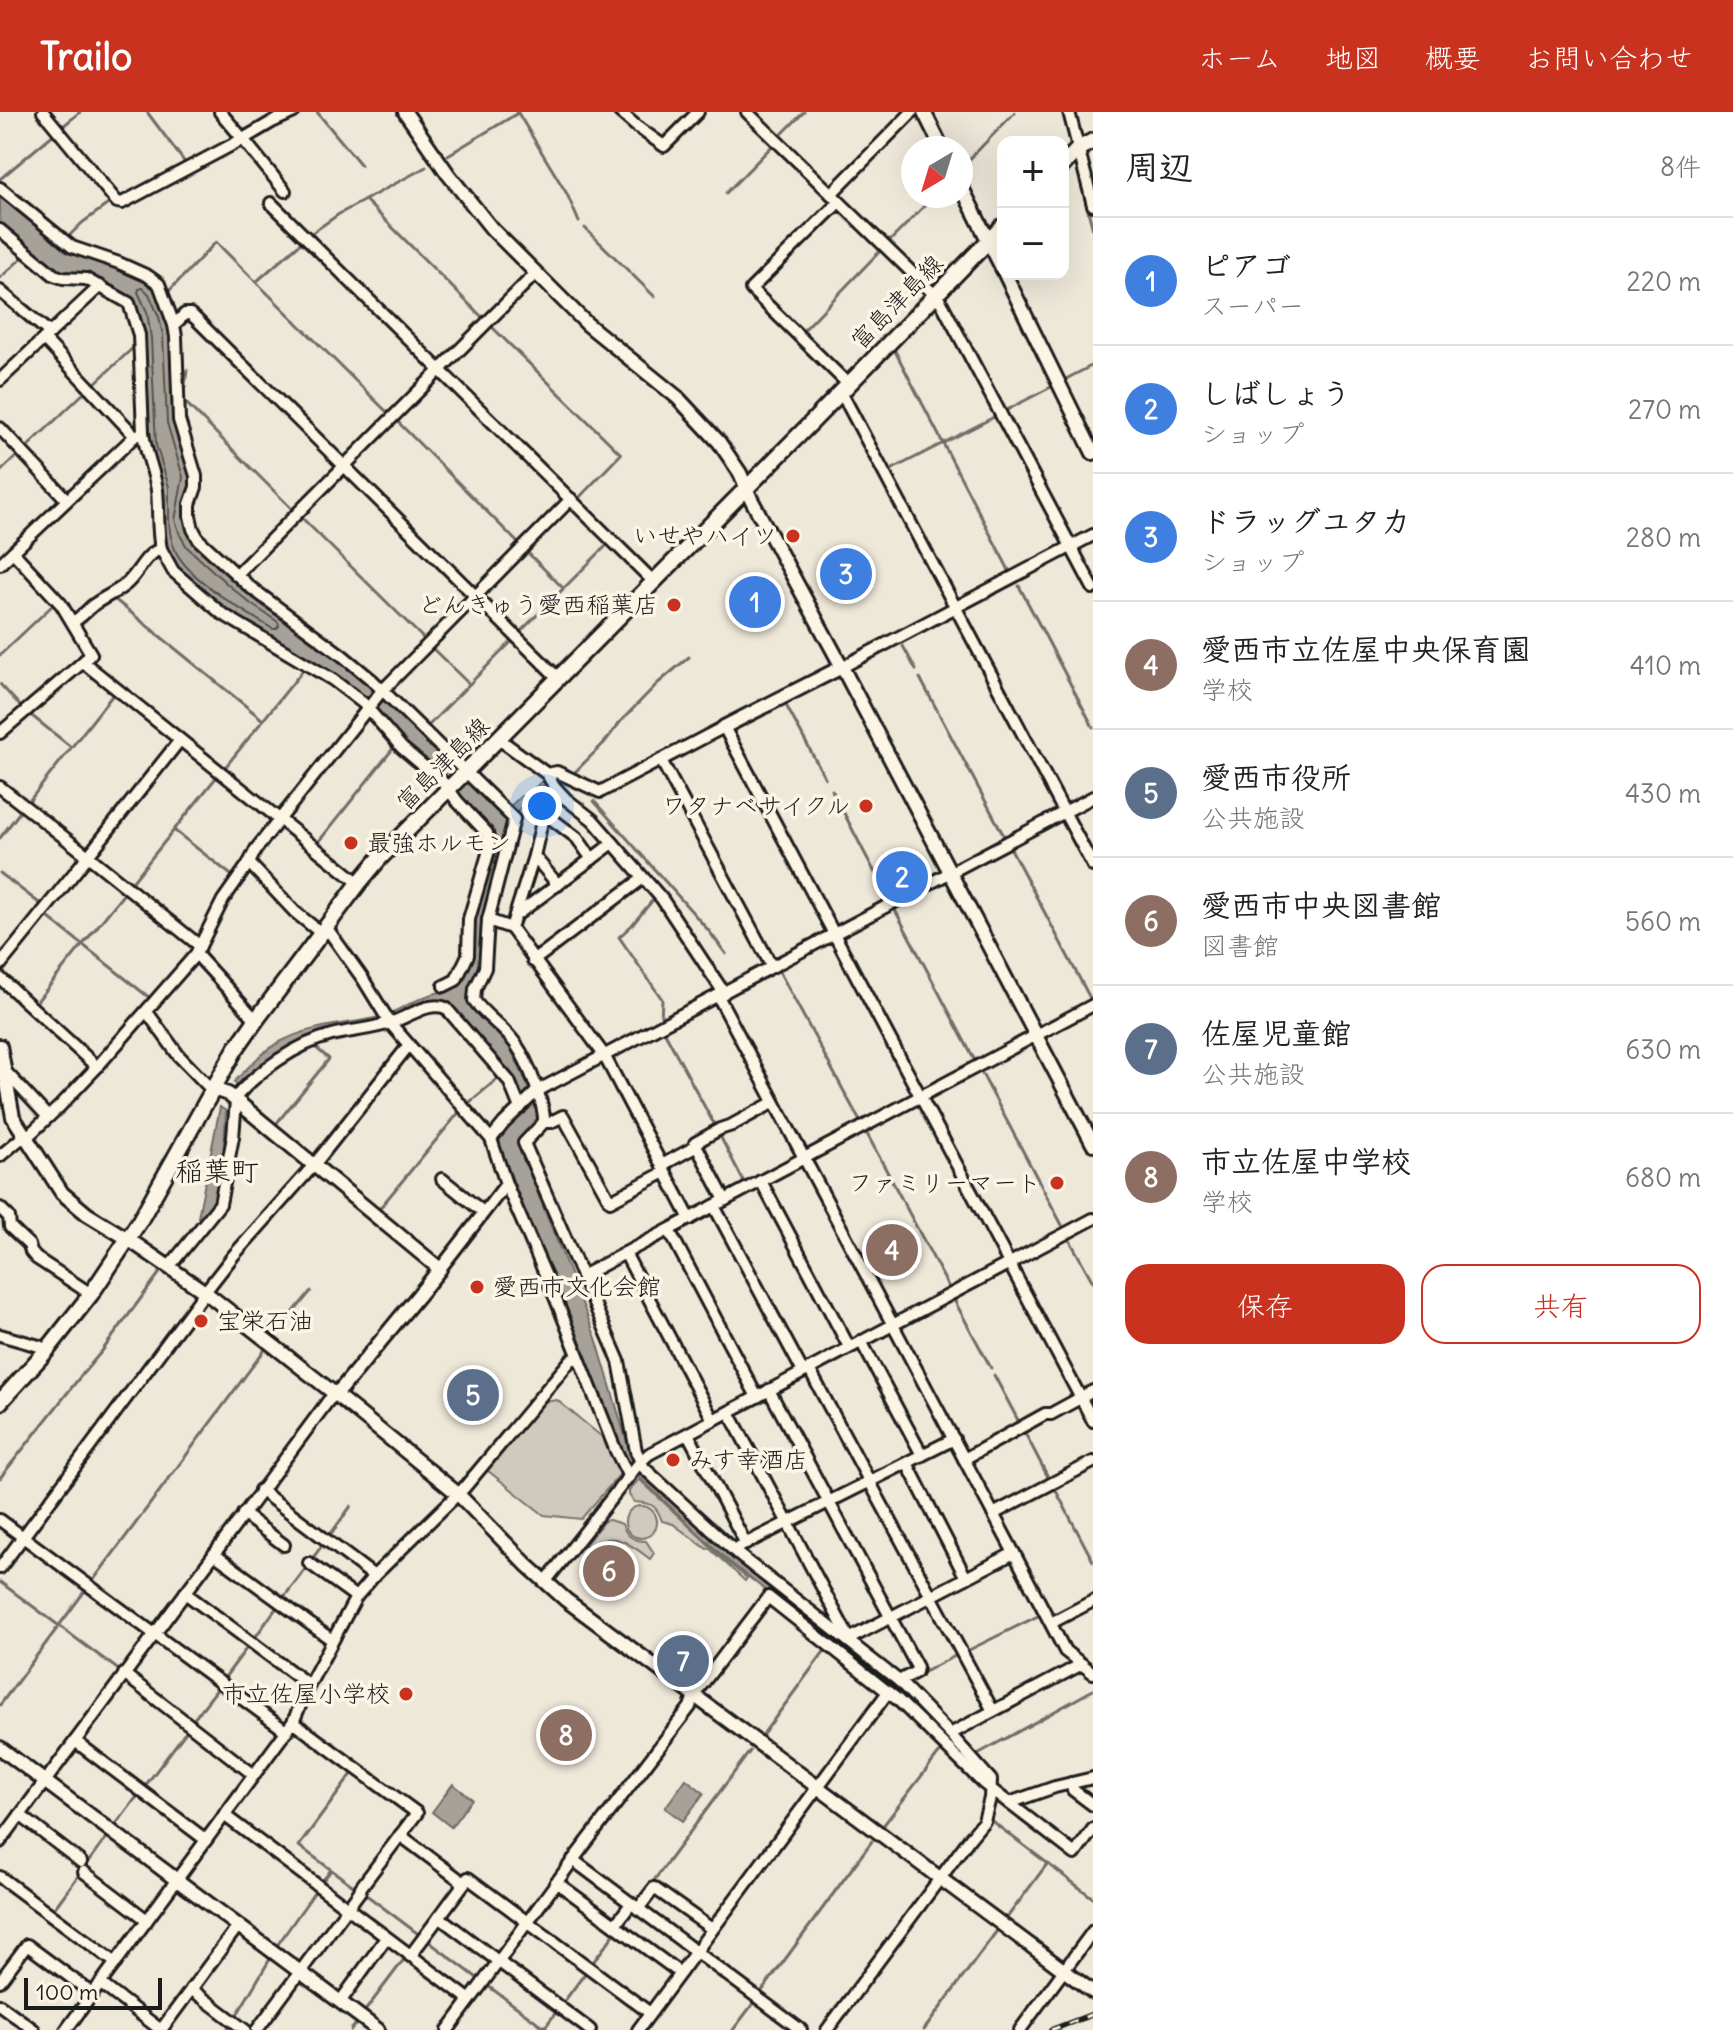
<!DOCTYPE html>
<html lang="ja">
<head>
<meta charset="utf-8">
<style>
	:root { --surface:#fff; --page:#f2f2f2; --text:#222; --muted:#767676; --line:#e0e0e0; --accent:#c8321e }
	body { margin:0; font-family:Delius,"Klee One",sans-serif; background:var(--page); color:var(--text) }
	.controls { position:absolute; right:24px; top:24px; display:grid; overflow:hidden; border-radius:16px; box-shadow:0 8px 32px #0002 }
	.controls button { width:72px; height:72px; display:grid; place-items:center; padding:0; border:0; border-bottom:2px solid var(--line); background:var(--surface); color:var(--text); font:40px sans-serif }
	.compass { position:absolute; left:901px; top:24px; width:72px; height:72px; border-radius:50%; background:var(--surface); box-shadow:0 8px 32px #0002; rotate:218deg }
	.scale { position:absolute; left:24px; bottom:20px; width:138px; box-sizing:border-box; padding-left:8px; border:4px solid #1c1c1c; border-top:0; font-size:22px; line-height:28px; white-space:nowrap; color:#1c1c1c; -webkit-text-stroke:6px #fcf5e5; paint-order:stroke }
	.you { position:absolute; left:542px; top:694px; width:28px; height:28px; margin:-20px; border:6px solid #fff; border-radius:50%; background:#1a73e8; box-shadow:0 0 0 12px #1a73e833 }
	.badge { display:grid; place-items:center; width:52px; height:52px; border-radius:50%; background:var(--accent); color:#fff; font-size:26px; font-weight:700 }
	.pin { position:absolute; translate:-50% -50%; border:4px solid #fff; box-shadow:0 2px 8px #0006 }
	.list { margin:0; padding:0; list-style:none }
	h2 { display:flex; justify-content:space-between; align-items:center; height:104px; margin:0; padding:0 32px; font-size:34px }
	h2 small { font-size:26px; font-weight:400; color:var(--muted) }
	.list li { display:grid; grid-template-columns:52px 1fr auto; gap:24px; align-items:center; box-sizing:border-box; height:128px; padding:0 32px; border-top:2px solid var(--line) }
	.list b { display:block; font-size:30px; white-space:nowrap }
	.list p { margin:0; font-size:26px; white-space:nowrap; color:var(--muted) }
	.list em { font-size:26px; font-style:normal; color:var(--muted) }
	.actions { display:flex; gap:16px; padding:24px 32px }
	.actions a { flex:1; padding:18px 0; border:2px solid var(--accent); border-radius:24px; text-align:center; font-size:28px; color:var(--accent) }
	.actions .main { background:var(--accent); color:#fff }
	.map { position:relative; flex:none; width:1093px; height:1918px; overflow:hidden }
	header { display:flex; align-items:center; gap:48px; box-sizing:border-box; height:112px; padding:0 40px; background:var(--accent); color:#fff }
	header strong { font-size:38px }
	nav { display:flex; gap:44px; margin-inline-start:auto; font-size:28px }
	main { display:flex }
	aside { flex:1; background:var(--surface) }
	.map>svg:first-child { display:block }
	.green { fill:#cfcabd; stroke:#76736c; stroke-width:2 }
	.water { fill:#a7a299; stroke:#6f6c67; stroke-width:2 }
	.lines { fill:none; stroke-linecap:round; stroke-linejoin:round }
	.shore { stroke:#54524e; stroke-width:2 }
	.stream { stroke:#6f6c67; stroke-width:3 }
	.minor-casing { stroke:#1c1c1c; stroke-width:16 }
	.tertiary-casing { stroke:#1c1c1c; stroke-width:18 }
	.secondary-casing { stroke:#1c1c1c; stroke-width:20 }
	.minor { stroke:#fcf5e5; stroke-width:10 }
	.tertiary { stroke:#fcf5e5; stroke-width:12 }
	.secondary { stroke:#fcf5e5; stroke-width:14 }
	.rail-casing { stroke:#1c1c1c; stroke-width:6 }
	.rail { stroke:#fcf5e5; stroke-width:3; stroke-dasharray:9; stroke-linecap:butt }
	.poi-dot { fill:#c8321e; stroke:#fcf5e5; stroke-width:3 }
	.labels { text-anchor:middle; stroke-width:7; stroke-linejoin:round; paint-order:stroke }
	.street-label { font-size:24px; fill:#1c1c1c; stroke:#fcf5e5 }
	.poi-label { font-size:24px; fill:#1c1c1c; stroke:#fcf5e5; text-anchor:end }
	.quarter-label { font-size:28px; fill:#1c1c1c; stroke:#fcf5e5 }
</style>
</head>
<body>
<header>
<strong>Trailo</strong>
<nav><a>ホーム</a><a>地図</a><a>概要</a><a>お問い合わせ</a></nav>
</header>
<main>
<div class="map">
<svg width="1093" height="1918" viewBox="0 0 1093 1918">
	<rect width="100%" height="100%" fill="#eee8d9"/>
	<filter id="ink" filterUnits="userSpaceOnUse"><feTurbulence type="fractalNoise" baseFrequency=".0125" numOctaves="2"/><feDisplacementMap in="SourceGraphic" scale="16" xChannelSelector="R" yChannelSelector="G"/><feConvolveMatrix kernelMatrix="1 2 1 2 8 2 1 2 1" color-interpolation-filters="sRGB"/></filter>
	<g filter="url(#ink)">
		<g class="green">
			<path d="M557,1288l50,41 14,32 -40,46 -37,-4 -57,-45 57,-68z"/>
			<path d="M639,1367l87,82 21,17 -2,3 -36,-33 -2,1 -34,-25 -11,-3c-6,-17 -11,-18 -28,-19l-5,-7v-4z"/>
			<circle cx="641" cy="1410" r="16"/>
			<path d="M609,1408l13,4c4,12 11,17 24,17l8,12 -4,6c-21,-16 -38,-30 -62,-12l-3,-2 19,-24z"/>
		</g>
		<g class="water">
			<path d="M0,85l31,24 35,31 22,6 60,24c14,12 19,33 23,51l21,144 -7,45 7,19 64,57 52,35 51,40 139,139 5,1 18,-17h5l16,-15 3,3c-14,13 -28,25 -38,40l2,5 -27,93 -4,50 -10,25 1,6 42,46 26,56 1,14 -3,7 -13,11 -3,10 77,191 36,121 11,14 93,87 163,129 89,92 -1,1 -83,-83 -177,-139 -102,-96 -126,-319c2,-22 21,-21 25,-34 6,-22 -56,-85 -72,-103l-8,-7h-12l-52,21 -50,8 -43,17 -47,40 -6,-5c14,-14 28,-31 46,-40 32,-17 62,-17 95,-24 20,-4 38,-18 57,-24 9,-2 22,-3 28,-11 16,-20 11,-47 16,-71 4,-20 11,-39 17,-59l-44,-75 -7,-2 -44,-39 -65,-63 -112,-67 -46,-41 -7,-12 -7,-20 -13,-87 -5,-108 -4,-25 -8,-17 -12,-7 -13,-5 -43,-10 -9,-4 -54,-45z"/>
			<path d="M220,995l6,4 -3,59 -8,33 -12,18 -5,-4z"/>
			<path d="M686,1667l18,14 -21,28 -18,-13z"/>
			<path d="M453,1672l19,15 -21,28 -19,-15z"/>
		</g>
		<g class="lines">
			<path class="shore" d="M143,176l6,6 10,23 4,18 4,88 16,54 -8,43 5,15 7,12 39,36 25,21 27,18 1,4 -3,3h-3c-27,-16 -83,-49 -97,-77 -6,-12 -7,-24 -7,-35v-30l-13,-42 -5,-107 -4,-26 -9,-20 1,-3z"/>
			<g class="stream">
				<path d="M147,0l39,52"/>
				<path d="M317,0l44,53"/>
				<path d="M1063,0l7,29"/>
				<path d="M518,1l49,81 12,28"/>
				<path d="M62,15l18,-15"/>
				<path d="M249,18l33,-18"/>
				<path d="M778,26l26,-26"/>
				<path d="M448,43l70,-42 -1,-1"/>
				<path d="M963,54l52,-54"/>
				<path d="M1077,56l16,62"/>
				<path d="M0,67l55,-46"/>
				<path d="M726,81l48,-49"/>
				<path d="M119,85l15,-6"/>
				<path d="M366,89l118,118"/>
				<path d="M585,116l70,69"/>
				<path d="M309,123l30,-21 87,-47"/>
				<path d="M68,125l14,-14 29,-21"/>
				<path d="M888,131l46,-47"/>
				<path d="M0,166l24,-22"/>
				<path d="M256,170l134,133"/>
				<path d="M169,179l47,-49 40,40 48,-42"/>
				<path d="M490,213l131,129 -45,47"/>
				<path d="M802,220l80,-83"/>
				<path d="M894,237l117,225"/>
				<path d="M187,258l-4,30 112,112"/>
				<path d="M1066,267l27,-14"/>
				<path d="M92,274l44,-41"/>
				<path d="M1003,300l48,-25"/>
				<path d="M395,307l126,127"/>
				<path d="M23,339l64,-61"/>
				<path d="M0,360l20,-19"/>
				<path d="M887,360l111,-57"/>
				<path d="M299,403l127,126"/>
				<path d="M525,438l38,38"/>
				<path d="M1077,438l16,-9"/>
				<path d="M1016,469l54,-28"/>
				<path d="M1019,474l74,141"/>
				<path d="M113,486l150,122"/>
				<path d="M518,522l91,-91"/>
				<path d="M430,534l39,38"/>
				<path d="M903,534l13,24"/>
				<path d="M0,543l55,-52"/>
				<path d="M920,566l84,158"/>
				<path d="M0,572l23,25"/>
				<path d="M787,595l38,71"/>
				<path d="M27,600l44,35"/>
				<path d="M427,615l87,-88"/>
				<path d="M668,651l53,-28"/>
				<path d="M223,658l81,-101"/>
				<path d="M573,662l31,-31 17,-22 36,-37 32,-27"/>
				<path d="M557,666l43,20 60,-31"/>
				<path d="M832,678l57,110"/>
				<path d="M594,689l115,130 17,23"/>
				<path d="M26,693l89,-113"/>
				<path d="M175,719l60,47"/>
				<path d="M0,726l22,-29"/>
				<path d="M316,733l79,-99"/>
				<path d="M1011,737l80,151"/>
				<path d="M720,746l54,101"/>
				<path d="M0,761l43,33"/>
				<path d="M129,774l90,-112"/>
				<path d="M652,789l-20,24 -13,12 43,62 -1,20"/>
				<path d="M894,796l81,153"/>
				<path d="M44,802l107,85"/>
				<path d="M778,857l83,154"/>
				<path d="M38,888l88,-109"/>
				<path d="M664,919l51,95"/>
				<path d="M980,958l82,155"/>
				<path d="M465,994l36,-30"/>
				<path d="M276,1012l53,-65 -15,-13"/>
				<path d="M866,1020l82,154"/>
				<path d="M719,1022l26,50"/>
				<path d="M379,1097l82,-99"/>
				<path d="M1068,1125l25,45"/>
				<path d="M176,1139l24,-33"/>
				<path d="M953,1186l38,70"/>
				<path d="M274,1224l37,-45"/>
				<path d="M994,1263l26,49"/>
				<path d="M1024,1319l25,48"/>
				<path d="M0,1366l80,-101 22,-26 62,-84"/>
				<path d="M1054,1375l39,74"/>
				<path d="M330,1423l21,-29"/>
				<path d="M312,1447l11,-15"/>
				<path d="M0,1470l120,89"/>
				<path d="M92,1470l174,-234"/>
				<path d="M284,1485l22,-29"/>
				<path d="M254,1527l23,-32"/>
				<path d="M967,1539l75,-37 -1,-2"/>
				<path d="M918,1563l39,-20"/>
				<path d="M223,1568l25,-34"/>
				<path d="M0,1593l87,-117"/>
				<path d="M194,1607l24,-31"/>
				<path d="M761,1625l65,-88"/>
				<path d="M974,1644l119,-66"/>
				<path d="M352,1662l-53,72 57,42"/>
				<path d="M142,1678l46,-61"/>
				<path d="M989,1706v1l104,79"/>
				<path d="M883,1714l60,-78"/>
				<path d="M114,1715l25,-33"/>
				<path d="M321,1771l10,-13"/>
				<path d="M650,1774l100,-135"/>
				<path d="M365,1782l56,42 1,-2"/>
				<path d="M53,1798l54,-73"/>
				<path d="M1006,1807l41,-55"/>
				<path d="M428,1829l52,39"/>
				<path d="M276,1835l40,-57"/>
				<path d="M591,1853l24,-32"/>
				<path d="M488,1874l60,44"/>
				<path d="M759,1883l113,-154"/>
				<path d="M563,1891l23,-31"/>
				<path d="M365,1899l40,-53"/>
				<path d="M235,1906l35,-59"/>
				<path d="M227,1918l3,-4"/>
				<path d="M351,1918l5,-6"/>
				<path d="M543,1918l14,-19"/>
				<path d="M733,1918l22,-29"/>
				<path d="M924,1918l72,-98"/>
			</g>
			<defs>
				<g id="minor">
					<path d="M43,0l74,90 5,1 121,-64 -23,-27"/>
					<path d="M620,0l16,14 28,20 34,-34"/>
					<path d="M747,0l193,188 153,288"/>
					<path d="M1069,0l24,93"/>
					<path d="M0,76l72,59 47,16 29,13 11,8 15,41"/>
					<path d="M285,79l-42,-52 29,-17 22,-10"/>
					<path d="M831,82l81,-82"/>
					<path d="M839,90l-88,87 97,95"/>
					<path d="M271,91l382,378"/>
					<path d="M0,118l54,45 9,3 23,1 43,24 10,32 4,97"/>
					<path d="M0,179l50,42"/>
					<path d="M0,268l100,-94"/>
					<path d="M841,280l252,474"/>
					<path d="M0,316l67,72"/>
					<path d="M161,437l12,22 48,42 112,67 30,23 39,45 43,36 12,17 30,32 3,14 -21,72 -1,36 -12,25 -12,6"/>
					<path d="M13,440l48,52 30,50 -8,8"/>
					<path d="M0,452l135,-128 -91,-97"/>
					<path d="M236,463l300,-302"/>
					<path d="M73,510c8,-5 12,-9 19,-16 10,-8 23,-13 33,-21 14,-11 19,-31 36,-36 -4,-19 -2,-39 -4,-59 -3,-20 -12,-38 -14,-58l-5,3"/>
					<path d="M842,555l251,-132"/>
					<path d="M0,621l83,-71 276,221"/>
					<path d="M499,627l48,35 7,12 -10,27 -10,43 -23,72 93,127 86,164"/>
					<path d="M661,648l111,207"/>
					<path d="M547,662l10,-2 43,20 124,-65 369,694"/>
					<path d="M554,674l12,13 27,21 69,79 62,94"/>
					<path d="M0,675l88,69 92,-116"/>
					<path d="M544,701l33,25 15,21"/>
					<path d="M534,744l24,29"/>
					<path d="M249,751l46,49 26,21"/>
					<path d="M515,804l98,-73"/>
					<path d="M488,808l26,-101 -142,-139 -29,-24 -93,-69 -51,-47 -6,-11 -3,-13v-12l6,-17v-11l-17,-56 -3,-83 -2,-12 11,-11h5l5,4 363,360"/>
					<path d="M326,815l37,52 27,44 101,116 15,45 49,113 60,152 14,28"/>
					<path d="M511,816l-23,-8 -3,48 -10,21 -1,11c11,17 32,28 43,46 10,14 28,59 27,76"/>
					<path d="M196,842l60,66"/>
					<path d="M533,849l110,-83"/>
					<path d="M0,853l88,-109 112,90"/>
					<path d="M0,866l97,89"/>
					<path d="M718,884l296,557 -167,87"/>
					<path d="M147,900l32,44 29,30 5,3"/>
					<path d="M3,957l45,48"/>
					<path d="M234,987c24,-28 62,-55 98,-64 20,-5 42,-6 61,-13 17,-6 36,-21 53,-14l63,73 11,27"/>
					<path d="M491,1027l13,-16 33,-32 556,-294"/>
					<path d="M0,1044l19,-16 8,-3 33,-31 37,-39 99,-113 27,-54 26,-37 7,-14 124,-156 191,-194"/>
					<path d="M662,1053l35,-19"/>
					<path d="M665,1060l-55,29 -47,-85 -12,6h-7l-20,21 95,218 17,90 8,17 96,88 159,125 51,53 41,46 -1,18 -6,23 -14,17 -143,192"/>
					<path d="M442,1067l41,33"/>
					<path d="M761,1069l88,166"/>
					<path d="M725,1088l-30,-57 25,-14 12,-4 42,-23"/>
					<path d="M714,1094l89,166"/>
					<path d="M0,1096l9,9 1,10 19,18 2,7 5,6 55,36"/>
					<path d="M669,1118l88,167"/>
					<path d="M169,1155l51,-63 13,-67 3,-36"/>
					<path d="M440,1157l66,-85"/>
					<path d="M582,1164l43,-23"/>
					<path d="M0,1223l39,11 8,4"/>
					<path d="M861,1229l61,114"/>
					<path d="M809,1257l184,342"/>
					<path d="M769,1278l148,277 -1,5 -17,9"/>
					<path d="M729,1300l120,226"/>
					<path d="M713,1308l-88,-167 468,-248"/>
					<path d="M688,1322l58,110"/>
					<path d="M964,1347l81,-45h6l42,-23"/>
					<path d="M907,1351l59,115"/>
					<path d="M260,1378l114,86"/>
					<path d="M243,1402l41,31"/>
					<path d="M993,1402l100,-52"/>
					<path d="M0,1408l286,211"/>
					<path d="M733,1438l221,-111"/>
					<path d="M1014,1441l51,98 28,22"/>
					<path d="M214,1442l118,86"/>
					<path d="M309,1451l47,34"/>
					<path d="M0,1456l208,-280 25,-32 81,-91 95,-120"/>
					<path d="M546,1469l94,-119 9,-8 444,-235"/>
					<path d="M185,1481l124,92"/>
					<path d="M1051,1511l42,-22"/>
					<path d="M124,1562l130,101"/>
					<path d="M950,1622l132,-70"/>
					<path d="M75,1629l131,99"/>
					<path d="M1071,1671l2,7 20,15"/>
					<path d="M1009,1691l46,-16 38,-9"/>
					<path d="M20,1703l61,47"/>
					<path d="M224,1703l246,185"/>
					<path d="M400,1723l64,48"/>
					<path d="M0,1730l328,-441 7,-7"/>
					<path d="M573,1748l228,170"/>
					<path d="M84,1760l63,48"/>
					<path d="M0,1765l116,86"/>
					<path d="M556,1770l124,91"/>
					<path d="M638,1797l16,-21 58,41"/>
					<path d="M439,1805l151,113"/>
					<path d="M615,1813l16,-21"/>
					<path d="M410,1844l58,-78 182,135"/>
					<path d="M0,1869l27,-36 66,49"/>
					<path d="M101,1872l60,46"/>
					<path d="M191,1877l54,41"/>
					<path d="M340,1890l46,-64"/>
					<path d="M0,1893l34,25"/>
					<path d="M66,1918l227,-308 16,-37 47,-88 18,-21 90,-88 107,-128 7,-2"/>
					<path d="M161,1918l77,-104"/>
					<path d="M257,1918l103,-139 1,-4 56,-74 -124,-91"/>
					<path d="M448,1918l125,-170 117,-153 4,-12 74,-98 130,103 85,83 92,71 18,-25"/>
					<path d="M638,1918l250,-338"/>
					<path d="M1020,1918l73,-99"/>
				</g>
				<g id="tertiary">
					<path d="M405,0l43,62 44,55 95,95 90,73 42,45 21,31 11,26 91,168 251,477"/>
					<path d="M924,0l18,36"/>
					<path d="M961,74l42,84"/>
					<path d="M1005,162l88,179"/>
					<path d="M724,615l118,-60"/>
					<path d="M0,934l13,71 49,76 25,21 41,25 77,53 130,102 123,100 69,71 39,35 527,392"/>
					<path d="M213,977l15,5 212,175 -98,119 -7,6"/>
					<path d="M0,1636l378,282"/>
				</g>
				<g id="secondary">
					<path d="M1063,53l15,-16 15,-8"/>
					<path d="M0,1290l47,-52 44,-56 48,-72 96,-172 21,-30 103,-137 20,-24 432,-436 192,-197"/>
				</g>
			</defs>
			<use href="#minor" class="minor-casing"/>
			<use href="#tertiary" class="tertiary-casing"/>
			<use href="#secondary" class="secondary-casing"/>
			<use href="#minor" class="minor"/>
			<use href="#tertiary" class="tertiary"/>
			<use href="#secondary" class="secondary"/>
			<defs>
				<path id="rail" d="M1051,1918l42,-16"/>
			</defs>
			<use href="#rail" class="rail-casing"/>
			<use href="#rail" class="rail"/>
		</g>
	</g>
	<g class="poi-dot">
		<circle cx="793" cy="424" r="8"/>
		<circle cx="674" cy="493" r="8"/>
		<circle cx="866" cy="694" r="8"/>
		<circle cx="351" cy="731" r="8"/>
		<circle cx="1057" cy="1071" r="8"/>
		<circle cx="477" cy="1175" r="8"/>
		<circle cx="201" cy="1209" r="8"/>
		<circle cx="673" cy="1348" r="8"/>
		<circle cx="406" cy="1582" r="8"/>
	</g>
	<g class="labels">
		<g class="street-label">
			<text transform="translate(897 190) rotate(-46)" y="8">富島津島線</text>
			<text transform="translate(443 652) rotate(-45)" y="8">富島津島線</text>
		</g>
		<g class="poi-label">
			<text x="777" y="432">いせやハイツ</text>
			<text x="658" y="501">どんきゅう愛西稲葉店</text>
			<text x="850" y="702">ワタナベサイクル</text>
			<text x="367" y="739" text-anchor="start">最強ホルモン</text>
			<text x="1041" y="1079">ファミリーマート</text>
			<text x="493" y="1183" text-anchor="start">愛西市文化会館</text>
			<text x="217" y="1217" text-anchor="start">宝栄石油</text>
			<text x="689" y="1356" text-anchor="start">みす幸酒店</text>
			<text x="390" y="1590">市立佐屋小学校</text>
		</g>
		<g class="quarter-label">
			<text x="217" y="1069">稲葉町</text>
		</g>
	</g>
</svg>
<div class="controls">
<button>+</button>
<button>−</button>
</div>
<svg class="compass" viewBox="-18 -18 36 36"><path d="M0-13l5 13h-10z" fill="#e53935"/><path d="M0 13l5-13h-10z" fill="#767676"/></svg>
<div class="scale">100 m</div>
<div class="you"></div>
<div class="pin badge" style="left:755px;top:490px;background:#3f7fe0">1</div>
<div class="pin badge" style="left:902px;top:765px;background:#3f7fe0">2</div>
<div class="pin badge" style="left:846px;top:462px;background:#3f7fe0">3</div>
<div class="pin badge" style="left:892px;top:1138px;background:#8d6e63">4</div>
<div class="pin badge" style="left:473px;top:1283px;background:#5c6f8a">5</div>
<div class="pin badge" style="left:609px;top:1459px;background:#8d6e63">6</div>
<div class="pin badge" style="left:683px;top:1549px;background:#5c6f8a">7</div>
<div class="pin badge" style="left:566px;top:1623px;background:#8d6e63">8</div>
</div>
<aside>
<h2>周辺<small>8件</small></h2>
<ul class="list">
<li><span class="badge" style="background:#3f7fe0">1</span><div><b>ピアゴ</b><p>スーパー</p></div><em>220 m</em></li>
<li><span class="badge" style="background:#3f7fe0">2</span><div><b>しばしょう</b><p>ショップ</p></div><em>270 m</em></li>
<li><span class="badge" style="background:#3f7fe0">3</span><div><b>ドラッグユタカ</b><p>ショップ</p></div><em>280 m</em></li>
<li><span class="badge" style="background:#8d6e63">4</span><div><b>愛西市立佐屋中央保育園</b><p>学校</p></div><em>410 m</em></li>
<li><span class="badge" style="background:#5c6f8a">5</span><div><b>愛西市役所</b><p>公共施設</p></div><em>430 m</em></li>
<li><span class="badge" style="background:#8d6e63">6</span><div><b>愛西市中央図書館</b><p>図書館</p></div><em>560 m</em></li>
<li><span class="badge" style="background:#5c6f8a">7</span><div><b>佐屋児童館</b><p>公共施設</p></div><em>630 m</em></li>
<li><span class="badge" style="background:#8d6e63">8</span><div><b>市立佐屋中学校</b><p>学校</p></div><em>680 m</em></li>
</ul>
<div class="actions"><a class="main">保存</a><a>共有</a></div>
</aside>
</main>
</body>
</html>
